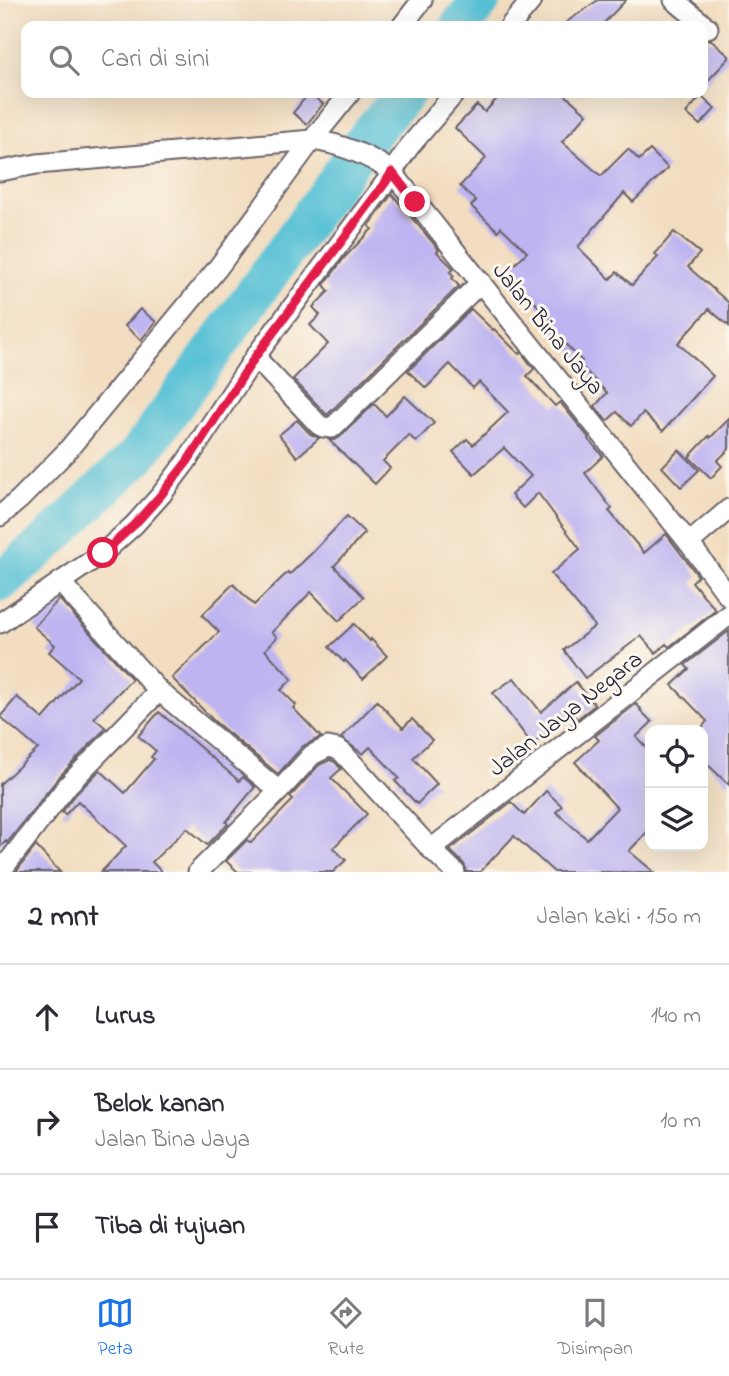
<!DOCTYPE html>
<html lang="id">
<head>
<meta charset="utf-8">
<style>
	:root { --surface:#fff; --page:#f7f7f7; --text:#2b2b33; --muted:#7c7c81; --line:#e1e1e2; --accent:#1a73e8 }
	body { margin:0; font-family:"Indie Flower",sans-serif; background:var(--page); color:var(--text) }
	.controls { position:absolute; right:21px; bottom:21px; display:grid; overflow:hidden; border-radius:14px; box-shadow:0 7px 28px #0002 }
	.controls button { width:63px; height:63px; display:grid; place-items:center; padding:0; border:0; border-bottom:2px solid var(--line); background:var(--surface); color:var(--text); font:35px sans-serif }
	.stop { position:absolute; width:21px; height:21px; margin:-16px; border:5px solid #e11d48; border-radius:50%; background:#fff }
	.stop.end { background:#e11d48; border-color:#fff; box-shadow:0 2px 7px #0008 }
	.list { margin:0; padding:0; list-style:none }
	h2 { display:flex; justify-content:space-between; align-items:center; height:91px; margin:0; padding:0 28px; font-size:30px }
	h2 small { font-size:23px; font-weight:400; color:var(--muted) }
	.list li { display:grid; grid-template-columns:46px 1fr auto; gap:21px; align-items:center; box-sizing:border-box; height:105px; padding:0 28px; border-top:2px solid var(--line) }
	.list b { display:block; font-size:26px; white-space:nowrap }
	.list p { margin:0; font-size:23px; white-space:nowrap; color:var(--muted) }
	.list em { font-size:23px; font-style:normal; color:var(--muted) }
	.icon { flex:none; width:38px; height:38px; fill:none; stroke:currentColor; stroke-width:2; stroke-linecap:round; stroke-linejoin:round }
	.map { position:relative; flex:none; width:729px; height:872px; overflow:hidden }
	.search { position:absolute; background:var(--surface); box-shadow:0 7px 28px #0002; left:21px; right:21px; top:21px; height:77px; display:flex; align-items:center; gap:18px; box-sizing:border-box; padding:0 24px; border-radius:14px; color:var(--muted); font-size:26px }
	.sheet { height:406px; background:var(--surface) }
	nav { display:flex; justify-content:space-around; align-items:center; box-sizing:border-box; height:98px; border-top:2px solid var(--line); background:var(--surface); font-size:19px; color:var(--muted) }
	nav a { display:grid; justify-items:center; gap:4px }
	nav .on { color:var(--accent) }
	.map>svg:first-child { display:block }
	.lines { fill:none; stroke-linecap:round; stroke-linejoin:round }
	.river { stroke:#59c1d6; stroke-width:40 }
	.building { fill:#bdb4f1 }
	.minor-casing { stroke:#6b636a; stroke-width:23 }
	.minor { stroke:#fff; stroke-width:19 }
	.route { stroke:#e11d48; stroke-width:9 }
	.labels { text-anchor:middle; stroke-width:6; stroke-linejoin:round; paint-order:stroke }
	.street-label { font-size:24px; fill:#22223b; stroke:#fbf7ec }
</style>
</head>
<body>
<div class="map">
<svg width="729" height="872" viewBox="0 0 729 872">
	<rect width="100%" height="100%" fill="#fbf7ec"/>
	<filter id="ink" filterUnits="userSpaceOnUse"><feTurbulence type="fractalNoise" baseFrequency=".0143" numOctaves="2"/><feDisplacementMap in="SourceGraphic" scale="14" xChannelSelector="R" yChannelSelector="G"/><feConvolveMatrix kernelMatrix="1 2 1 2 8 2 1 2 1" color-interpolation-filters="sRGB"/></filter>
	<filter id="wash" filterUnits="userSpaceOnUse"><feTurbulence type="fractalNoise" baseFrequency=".00686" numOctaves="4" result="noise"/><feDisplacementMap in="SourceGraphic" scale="28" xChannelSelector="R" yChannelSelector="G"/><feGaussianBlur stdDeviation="1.57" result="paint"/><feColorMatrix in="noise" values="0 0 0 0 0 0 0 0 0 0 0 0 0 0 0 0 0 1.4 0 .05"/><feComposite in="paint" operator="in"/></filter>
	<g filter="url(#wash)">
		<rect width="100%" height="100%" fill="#f2ddc0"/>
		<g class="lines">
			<g class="river">
				<path d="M460,26l21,-26"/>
				<path d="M0,582l49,-42 89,-85 232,-321 35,-41"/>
			</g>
		</g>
		<g id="blocks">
			<g class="building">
				<path d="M598,0h28l-25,26h-40z"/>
				<path d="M703,39l8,1 18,16v2l-26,28z"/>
				<path d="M309,93l14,11 -16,20 -14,-11z"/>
				<path d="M502,93h61l24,21 -25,28 39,34 27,-27 11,11 11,-10 18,18 -35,34 -9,-9 -46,54 32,32 7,-7 15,13 26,-28 -3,-3 19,-22 26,21 -12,14 41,36v23l-20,-17 -31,34 35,33 -50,55 -20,-18 -12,13 -14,-14 -10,9 -12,-15 12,-13 -28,-29 3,-3 -34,-35 5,-5 -47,-48 21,-21 -26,-25 -3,4 -27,-25 5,-5 -16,-15 26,-28 -31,-30 22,-23 8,7z"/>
				<path d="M701,96l14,13 -15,16 -14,-12z"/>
				<path d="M392,194l47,56 -2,2 17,17 -4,3 4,4 -2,2 7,8 -132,129 -34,-36 35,-35 -18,-19 10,-10 -7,-8 16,-16 -5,-6 21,-28 27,-28 -3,-3z"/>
				<path d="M140,309l16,13 -15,18 -16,-14z"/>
				<path d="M471,309l22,21 1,-1 25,25 2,-2 13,17 -7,7 28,30 5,-4 29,36 -1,1 15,17 -18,17 27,36 -3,2 35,42 22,-19 32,42 -6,6 24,28 -47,37 -3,-3 -10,9 -15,-17 -56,42 -21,-28 31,-24 -44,-52 29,-25 -42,-56 -15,15 -12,-13 20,-19 -27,-28 -30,26 -21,-22 14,-13 6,6 35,-33 -29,-30 -6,6 -23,-24 -24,24 -18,-17z"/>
				<path d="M405,396l29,27 -18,19 -7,-7 -26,26 7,7 -15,16 -46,-44h6l5,-3 34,-33 12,12z"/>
				<path d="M729,419v30l-12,12 5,5 -11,12 -22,-21 20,-21 1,2z"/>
				<path d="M297,420l13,14 9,4 -22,19 -18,-22z"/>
				<path d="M679,450l20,20 -18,17 -19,-20z"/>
				<path d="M347,516l18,17 -31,33 30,31 -25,24 -28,-29 -39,40 5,5 -12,13 27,29 -11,11 15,15 -3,3 28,29 -18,9 -25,28 -64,-53 -42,-43 47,-46 -17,-17 31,-31 21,21 34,-33 2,2 22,-21z"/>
				<path d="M59,599l73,80 -38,39 12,10 -47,49 -52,66 -1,-2 -6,6v-63l38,-35 -38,-32 17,-20 26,22 36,-41 -30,-26 6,-7 -21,-18z"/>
				<path d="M354,624l16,17 1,-2 16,17 -24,23 -18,-19 -1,2 -15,-15z"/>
				<path d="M729,631v154l-26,-25v-34l4,-5 -35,-36 17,-16 -4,-4z"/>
				<path d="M514,678l27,34 35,-30 19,23 -18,14 -5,-5 -40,30 -39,-51z"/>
				<path d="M377,701l26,27 9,-9 20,21 -19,18 24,26 -20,20 -22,-23 4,-3 -29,-31 -7,7 -22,-16z"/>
				<path d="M636,704l5,5 -1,1 12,12 -16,15 14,14v78l-21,22 25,21h-100l-40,-36 -34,36h-13l-3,-8 -14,-14 61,-48 13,13 22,-24 16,15 -6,6 31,27 30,-31 -42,-46 24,-22 -4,-4z"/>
				<path d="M159,712l80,69 4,-4 12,10 -29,35 2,2 -21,21 -20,-17 -35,34 10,10h-61l25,-26 -48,-45 -13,14 -3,-3 15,-19 23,-23 25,23 29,-34 -3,-2 5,-6 -18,-15z"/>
				<path d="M330,760l5,2 6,7 -10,9 36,36 -34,34 13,12 -13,12h-95l-12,-11 21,-21 4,3 42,-43 -3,-3 29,-32z"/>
				<path d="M36,846l24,26h-44z"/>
			</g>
		</g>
	</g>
	<g filter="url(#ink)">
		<use href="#blocks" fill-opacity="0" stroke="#6b636a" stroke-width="2"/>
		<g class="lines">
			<defs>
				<g id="minor">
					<path d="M674,0l34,28"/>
					<path d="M402,26l20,-26"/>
					<path d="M510,26l22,-26"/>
					<path d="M455,93l-46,54 -17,25 297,371 40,54"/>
					<path d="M0,171l37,-7 275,-24c26,3 59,16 80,32l-7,11 -130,174 -69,105 -25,33 -27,30 -31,28 -103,70"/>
					<path d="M255,357l64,68 4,2 9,1 149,-146"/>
					<path d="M0,516l20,-17 47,-48 150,-182 95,-129 38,-47"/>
					<path d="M689,543l40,-34"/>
					<path d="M60,582l99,109 120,100"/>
					<path d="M431,849l298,-234"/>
					<path d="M5,866l63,-81 91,-94"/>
					<path d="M198,872l81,-81 33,-36 16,-8 9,2 6,4 88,96 24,23"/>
				</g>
			</defs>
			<use href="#minor" class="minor-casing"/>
			<use href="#minor" class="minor"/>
		</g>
	</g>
	<g class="lines" filter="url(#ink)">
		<path class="route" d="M103,553l31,-28 27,-30 26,-33 68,-105 130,-174 7,-11 23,30"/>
	</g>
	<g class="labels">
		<g class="street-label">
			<text transform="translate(549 328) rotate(51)" y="8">Jalan Bina Jaya</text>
			<text transform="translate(565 713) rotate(-38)" y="8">Jalan Jaya Negara</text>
		</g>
	</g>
</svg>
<div class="controls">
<button><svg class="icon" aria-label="locate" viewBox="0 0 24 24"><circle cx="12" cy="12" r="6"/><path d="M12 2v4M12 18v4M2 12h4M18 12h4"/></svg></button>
<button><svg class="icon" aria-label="layers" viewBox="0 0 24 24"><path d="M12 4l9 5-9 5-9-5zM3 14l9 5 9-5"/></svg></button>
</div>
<div class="stop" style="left:103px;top:553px"></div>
<div class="stop end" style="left:415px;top:202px"></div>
<div class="search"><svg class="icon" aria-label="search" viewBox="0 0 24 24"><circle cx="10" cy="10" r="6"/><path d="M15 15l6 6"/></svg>Cari di sini</div>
</div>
<section class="sheet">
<h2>2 mnt<small>Jalan kaki · 150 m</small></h2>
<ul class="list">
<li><svg class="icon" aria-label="ahead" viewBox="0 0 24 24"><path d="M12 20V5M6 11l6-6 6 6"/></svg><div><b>Lurus</b></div><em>140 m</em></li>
<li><svg class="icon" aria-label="right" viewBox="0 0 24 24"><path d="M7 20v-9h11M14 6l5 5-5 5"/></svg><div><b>Belok kanan</b><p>Jalan Bina Jaya</p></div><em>10 m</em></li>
<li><svg class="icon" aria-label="arrive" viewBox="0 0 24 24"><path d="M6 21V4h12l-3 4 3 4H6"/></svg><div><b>Tiba di tujuan</b></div></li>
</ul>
</section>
<nav>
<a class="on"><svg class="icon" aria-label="map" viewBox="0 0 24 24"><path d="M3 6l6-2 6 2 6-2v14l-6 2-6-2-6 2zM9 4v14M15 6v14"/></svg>Peta</a>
<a><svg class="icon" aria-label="directions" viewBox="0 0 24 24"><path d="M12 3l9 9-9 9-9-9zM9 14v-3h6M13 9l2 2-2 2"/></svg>Rute</a>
<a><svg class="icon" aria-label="saved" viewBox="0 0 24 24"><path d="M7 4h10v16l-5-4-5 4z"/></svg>Disimpan</a>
</nav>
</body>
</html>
